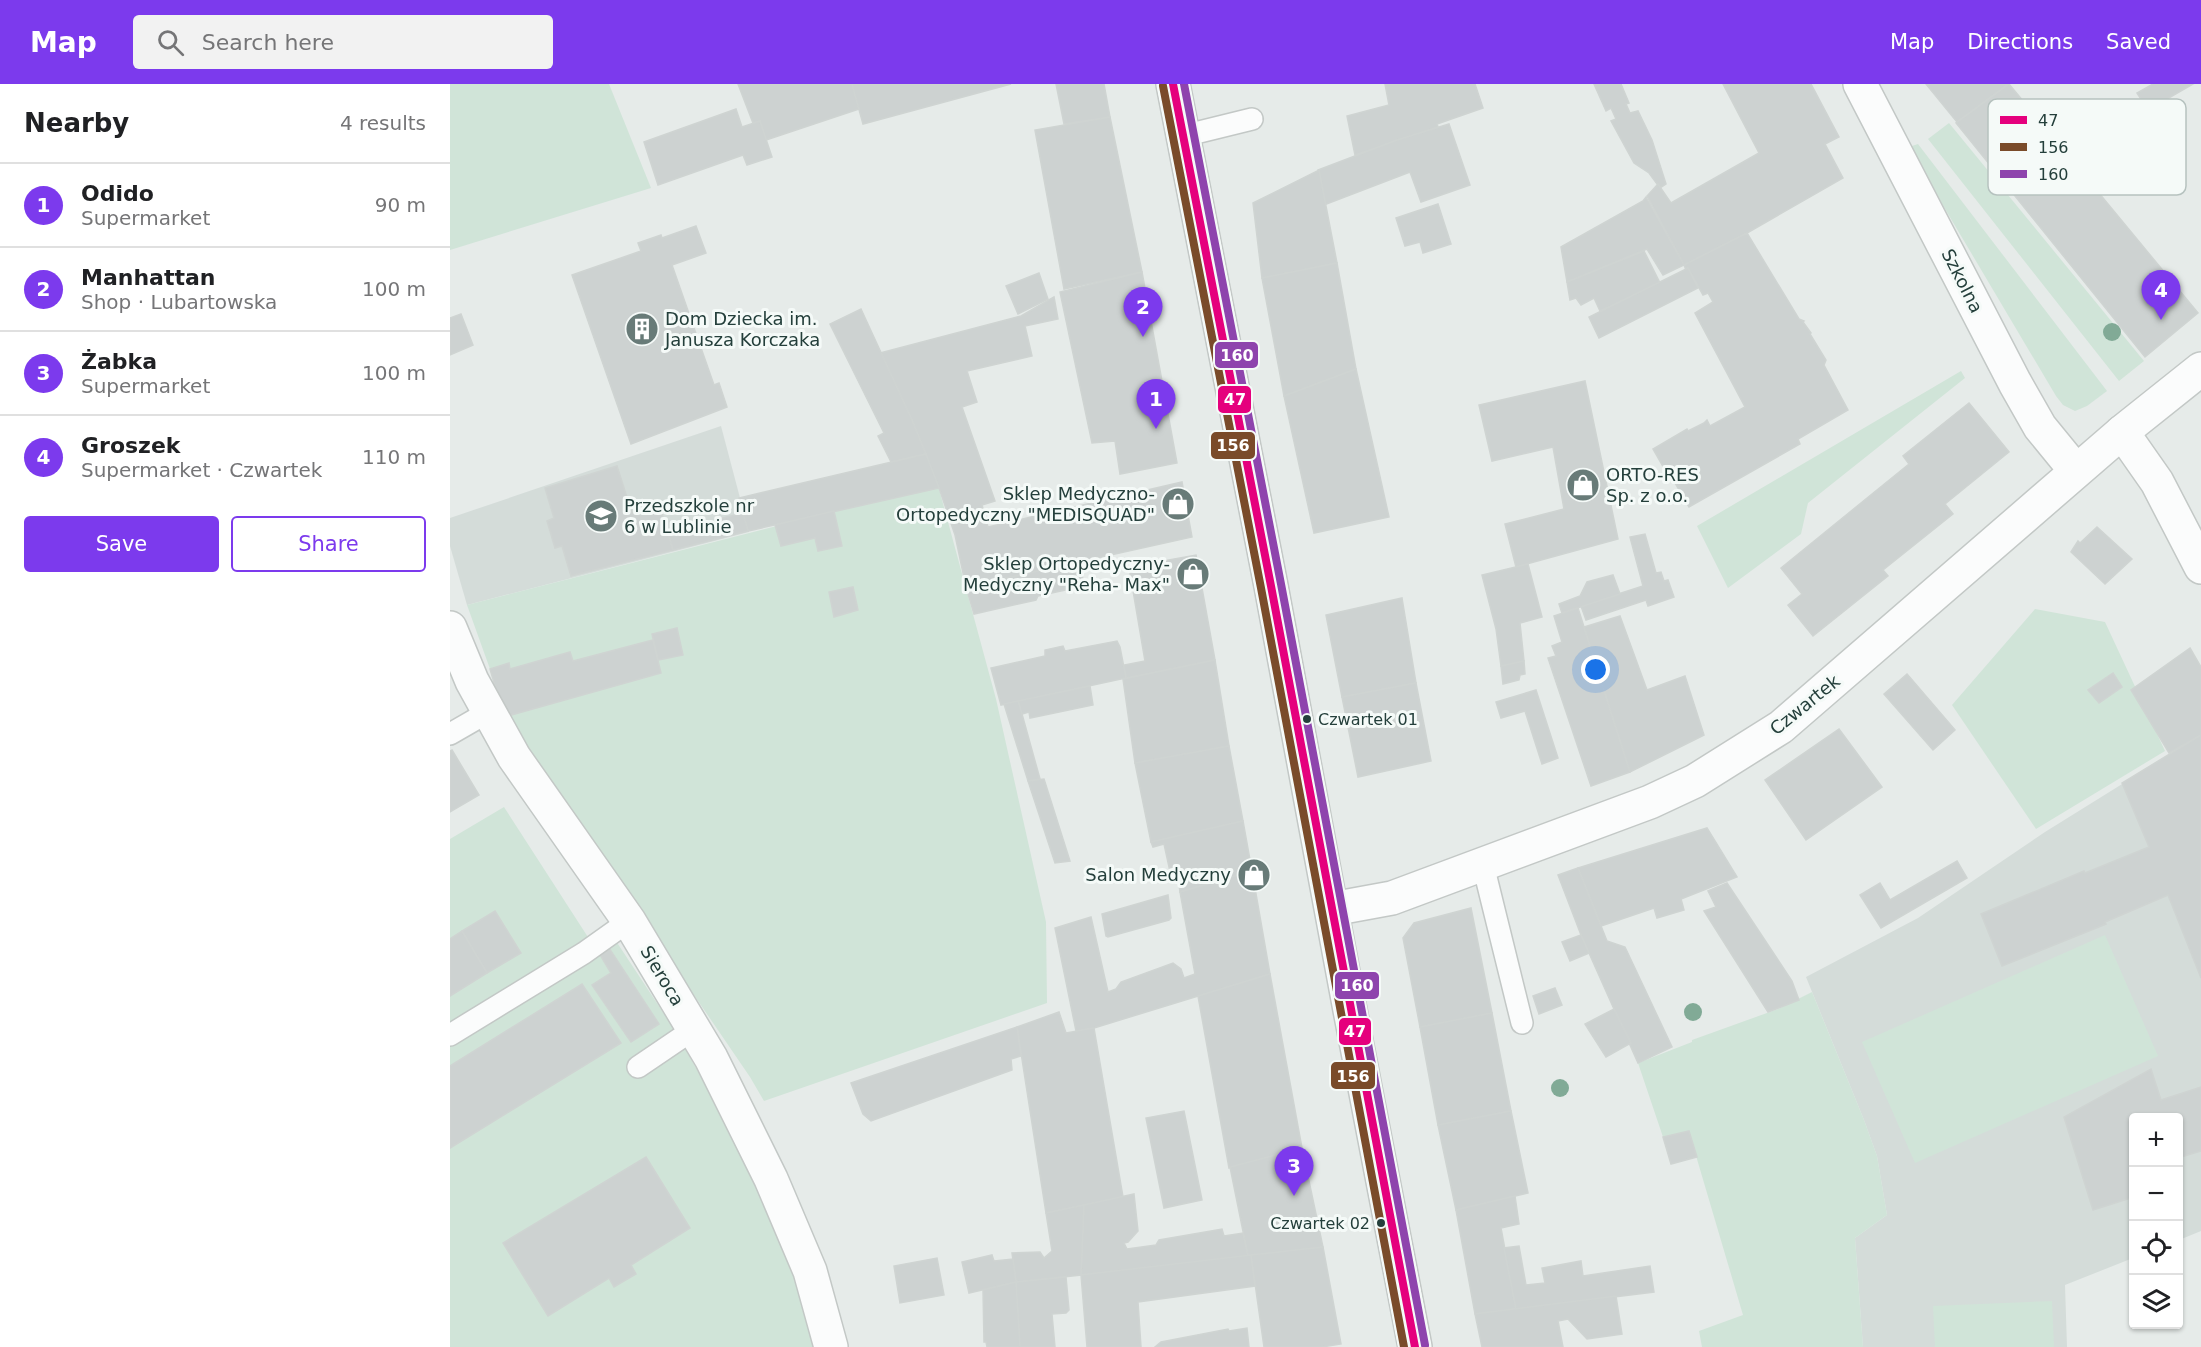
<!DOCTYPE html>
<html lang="en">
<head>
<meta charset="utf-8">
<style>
	:root { --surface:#fff; --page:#f2f2f2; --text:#202124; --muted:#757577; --line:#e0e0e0; --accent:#7c3aed }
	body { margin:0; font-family:"DejaVu Sans",sans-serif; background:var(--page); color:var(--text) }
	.controls { position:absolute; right:18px; bottom:18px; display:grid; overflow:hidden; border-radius:6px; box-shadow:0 2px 4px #0004 }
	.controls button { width:54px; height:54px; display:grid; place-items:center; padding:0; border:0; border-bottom:2px solid var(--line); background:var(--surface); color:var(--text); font:30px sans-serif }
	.you { position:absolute; left:1146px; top:586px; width:21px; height:21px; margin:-15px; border:4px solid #fff; border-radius:50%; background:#1a73e8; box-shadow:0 0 0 9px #1a73e833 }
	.badge { display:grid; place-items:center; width:39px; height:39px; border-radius:50%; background:var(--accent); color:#fff; font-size:20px; font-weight:700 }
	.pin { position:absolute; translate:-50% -50px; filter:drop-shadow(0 2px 3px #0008) }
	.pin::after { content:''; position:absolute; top:32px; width:21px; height:18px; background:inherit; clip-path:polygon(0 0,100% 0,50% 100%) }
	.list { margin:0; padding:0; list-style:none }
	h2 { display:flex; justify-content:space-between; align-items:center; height:78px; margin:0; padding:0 24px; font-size:26px }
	h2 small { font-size:20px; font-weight:400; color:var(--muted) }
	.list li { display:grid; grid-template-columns:39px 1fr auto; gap:18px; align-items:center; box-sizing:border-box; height:84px; padding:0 24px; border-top:2px solid var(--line) }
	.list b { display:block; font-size:22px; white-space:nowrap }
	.list p { margin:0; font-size:20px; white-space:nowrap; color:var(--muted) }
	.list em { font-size:20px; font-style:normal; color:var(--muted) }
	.actions { display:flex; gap:12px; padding:18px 24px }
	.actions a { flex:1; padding:14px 0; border:2px solid var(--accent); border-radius:6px; text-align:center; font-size:21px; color:var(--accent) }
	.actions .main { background:var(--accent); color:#fff }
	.icon { flex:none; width:33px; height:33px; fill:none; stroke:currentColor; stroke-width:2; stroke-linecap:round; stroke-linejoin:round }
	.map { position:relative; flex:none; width:1751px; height:1263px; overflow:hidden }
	header { display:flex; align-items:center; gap:36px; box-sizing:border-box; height:84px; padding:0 30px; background:var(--accent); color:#fff }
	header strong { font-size:28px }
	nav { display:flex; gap:33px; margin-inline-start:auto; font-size:21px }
	.search { width:420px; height:54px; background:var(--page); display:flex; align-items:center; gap:15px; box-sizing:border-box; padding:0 21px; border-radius:6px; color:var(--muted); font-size:22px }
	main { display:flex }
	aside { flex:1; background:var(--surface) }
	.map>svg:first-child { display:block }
	.built { fill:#d4dcd9 }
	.green { fill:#d0e4d8 }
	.building { fill:#cdd2d1; stroke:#cfd4d2; stroke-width:1.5 }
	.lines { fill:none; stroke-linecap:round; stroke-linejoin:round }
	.service-casing { stroke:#c3c8c6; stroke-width:24 }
	.minor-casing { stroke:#c3c8c6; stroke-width:36 }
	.service { stroke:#fbfcfc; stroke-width:21 }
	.minor { stroke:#fbfcfc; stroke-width:33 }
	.bus-1-casing { stroke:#f5faf8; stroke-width:12 }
	.bus-2-casing { stroke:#f5faf8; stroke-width:12 }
	.bus-3-casing { stroke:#f5faf8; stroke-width:12 }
	.bus-1 { stroke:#e5007d; stroke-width:8 }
	.bus-2 { stroke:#7a4b2a; stroke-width:8 }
	.bus-3 { stroke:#8e44ad; stroke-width:8 }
	.tree { fill:#81aa96 }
	.bus-dot { fill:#243f3b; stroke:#f5faf8; stroke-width:2 }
	.labels { text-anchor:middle; stroke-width:6; stroke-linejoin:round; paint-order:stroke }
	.bus-label { font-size:16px; fill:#243f3b; stroke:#f5faf8; text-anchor:start }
	.street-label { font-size:18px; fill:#243f3b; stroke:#f5faf8 }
	.poi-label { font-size:18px; fill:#243f3b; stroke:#f5faf8; text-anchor:start }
	.key { fill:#f5faf8; stroke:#b6c2bf; stroke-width:1.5 }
	.key-label { font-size:16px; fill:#243f3b }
	.line-badge { stroke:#f5faf8; stroke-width:2 }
	.badge-label { font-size:16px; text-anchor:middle; font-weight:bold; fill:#fff }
</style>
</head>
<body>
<header>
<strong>Map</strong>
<div class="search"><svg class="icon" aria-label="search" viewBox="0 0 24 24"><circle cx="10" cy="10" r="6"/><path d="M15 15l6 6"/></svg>Search here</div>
<nav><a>Map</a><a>Directions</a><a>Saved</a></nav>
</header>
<main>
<aside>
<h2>Nearby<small>4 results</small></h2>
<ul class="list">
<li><span class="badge">1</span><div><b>Odido</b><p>Supermarket</p></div><em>90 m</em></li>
<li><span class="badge">2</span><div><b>Manhattan</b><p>Shop · Lubartowska</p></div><em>100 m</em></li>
<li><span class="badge">3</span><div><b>Żabka</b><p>Supermarket</p></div><em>100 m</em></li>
<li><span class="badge">4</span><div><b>Groszek</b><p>Supermarket · Czwartek</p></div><em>110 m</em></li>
</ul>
<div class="actions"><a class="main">Save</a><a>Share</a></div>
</aside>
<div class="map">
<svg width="1751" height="1263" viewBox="0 0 1751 1263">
	<rect width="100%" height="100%" fill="#e6ebe9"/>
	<g class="built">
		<path d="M271,342l28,106 -282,73 -17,-59v-28z"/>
		<path d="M1751,651v496l-22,9 -1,-122h-44l-1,140 -68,27 2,62h-204l-8,-109 32,-23 -10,-59 -13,-36 -58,-143 112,-59 127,-86z"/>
	</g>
	<g class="green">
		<path d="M0,0h159l42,104 -201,62z"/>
		<path d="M1499,39l195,238 -25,20 -191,-242z"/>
		<path d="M1468,60l189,247 -20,15 -12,5 -12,-6 -7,-9 -137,-231 -10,-18z"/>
		<path d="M1511,287l4,7 -157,125 -7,31 -73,54 -31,-62z"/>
		<path d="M488,401l58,214 50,223 1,81 -283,98 -14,-24 -246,-360 -14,-48 -23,-64z"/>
		<path d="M1585,525l70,13 60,129 -129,78 -84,-124z"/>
		<path d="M54,723l91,141 17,-13 64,97 83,150 47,125 8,40h-364v-508z"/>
		<path d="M1655,851l53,121 -243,107 -53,-121z"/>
		<path d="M1362,908l52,128 13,36 10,59 -32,23 8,109h-161l-3,-16 44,-16 -54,-183 -26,5 -25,-74 54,-21v-2l86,-31z"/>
		<path d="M1602,1217l2,46h-119l-2,-41z"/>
	</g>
	<g class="building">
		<path d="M288,0h114l7,25 -93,31 -6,-19 -7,2z"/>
		<path d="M402,0h159l-148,40z"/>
		<path d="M606,0h48l6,33 -46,7z"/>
		<path d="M935,0h90l8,24 -46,16 1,3 -83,28 -8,-39 42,-11z"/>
		<path d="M1144,0h27l8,19 -3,1 4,9 8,-2 14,29 14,44 -6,4 -11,-15 -15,-10 -23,-42 5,-2 -5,-11 -5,3z"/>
		<path d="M1273,0h88l28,53 -14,7 18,34 -96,55 -63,32 -37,-69 11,-12 13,19 88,-50z"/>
		<path d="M1476,0h82l-51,38z"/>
		<path d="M1559,0l189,229 -53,44 -189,-234z"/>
		<path d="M1703,0h40l-45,26 -11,-17z"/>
		<path d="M286,25l6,18 18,-6 12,36 -25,8 -4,-10 -85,30 -14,-43z"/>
		<path d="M660,33l32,155 -78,17 -29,-159z"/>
		<path d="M999,40l21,61 -49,17 -11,-30 -86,33 -6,-35 79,-30z"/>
		<path d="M869,86l18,93 -75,15 -9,-75z"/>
		<path d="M1196,113l38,68 -21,10 -16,-26 -80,33 -6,-35 82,-46z"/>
		<path d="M988,120l13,40 -28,9 -3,-11 -15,4 -9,-28z"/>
		<path d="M246,142l10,27 -34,12 42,120 5,-2 8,24 -96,37 -59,-169 69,-24 -3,-8 23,-8 1,3z"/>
		<path d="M1297,149l52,86 5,2 -1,1 8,11 -1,1 16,26 -2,5 24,45 -50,29 2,5 -111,63 -22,-38 -2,1 -12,-21 34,-20 1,2 16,-8 3,-3 3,6 35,-19 -50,-94 18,-11 -5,-9 -5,2 -15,-27 -2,2 -2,-5z"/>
		<path d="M1194,167l16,32 -60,28 -6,-13 -13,7 -5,-7 -6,2 -3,-18z"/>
		<path d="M887,179l19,106 -72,27 -22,-118z"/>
		<path d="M1238,184l10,20 -99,50 -10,-21z"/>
		<path d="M692,188l35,191 -57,11 -5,-33 -23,2 -32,-151z"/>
		<path d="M589,189l9,26 -30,15 -12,-28z"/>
		<path d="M604,213l4,22 -33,7 7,30 -65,15 10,31 -15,5 33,94 -13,4 6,22 194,-45 10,55 -226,50 -11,-52 -16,-47 -27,-68 -32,-67 141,-37z"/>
		<path d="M411,225l51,111 14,34 -35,8 -13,-26 6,-3 -54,-109z"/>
		<path d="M11,230l12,31 -23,10v-37z"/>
		<path d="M906,285l33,148 -75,16 -30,-137z"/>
		<path d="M1135,297l33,158 -102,28 -11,-43 59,-15 -11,-62 -61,14 -13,-56z"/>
		<path d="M1519,319l40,49 -64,52 8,10 -70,56 5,6 -75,60 -25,-31 14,-11 -21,-26 128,-104 -6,-8z"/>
		<path d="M476,370l13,34 -191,43 -9,-33z"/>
		<path d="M167,382l15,47 27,-9 14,46 -102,26 -9,-30 -7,2 -8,-27 7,-3 -9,-30z"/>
		<path d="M384,427l8,35 -24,5 -3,-13 -34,8 -6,-21z"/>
		<path d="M293,429l5,18 -75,19 -5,-18z"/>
		<path d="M1647,443l35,32 -27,25 -34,-32 7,-11 2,2z"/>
		<path d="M1195,450l11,39 5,-1 3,9 4,-1 6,17 -26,9 -2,-6 -60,20 -5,-14 62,-20 -13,-49z"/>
		<path d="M746,471l19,105 -89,18 -2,-13 21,-4 -16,-94z"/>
		<path d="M630,478l4,24 -46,10 -2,4 -62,14 -8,-27z"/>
		<path d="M1078,480l14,53 -22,6 4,38 -23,5 -5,-37 -14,-54z"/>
		<path d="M1163,491l7,19 -58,19 -3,-9 21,-8 7,-14z"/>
		<path d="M403,503l5,23 -24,7 -5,-25z"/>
		<path d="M952,514l14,85 -74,14 -16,-82z"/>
		<path d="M1128,524l52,164 -39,14 -43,-128 8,-2 -4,-10 10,-4 -8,-26z"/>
		<path d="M1170,532l27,74 38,-14 19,59 -74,37 -46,-145z"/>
		<path d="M227,544l6,27 -25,5 -6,-26z"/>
		<path d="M203,556l8,33 -157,44 -14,-48 19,-6 1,6 60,-17 3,9z"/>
		<path d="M667,557l3,6 6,31 -125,27 -10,-37 54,-12v-6l18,-4 2,5z"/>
		<path d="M1740,564l11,19v68l-32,18 -38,-63z"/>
		<path d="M765,576l14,86 -94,17 -12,-84z"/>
		<path d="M1074,577l1,13 -5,1 -1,5 -16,4 -2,-18z"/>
		<path d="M1663,589l9,14 -23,16 -11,-13z"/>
		<path d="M1457,590l48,56 -22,20 -49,-56z"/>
		<path d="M966,599l15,78 -73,16 -16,-80z"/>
		<path d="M640,602l3,19 -63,13 -1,-6 -7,2 -4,-13z"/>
		<path d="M1086,606l22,68 -16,6 -17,-53 -24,7 -5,-16z"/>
		<path d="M568,617l4,13 18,65 -12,2 -24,-77z"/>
		<path d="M1389,645l43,58 -76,53 -41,-60z"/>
		<path d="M1751,651v243l-33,-83 -63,27 1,2 -104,42 -21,-52 103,-43 1,2 64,-26 -27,-64z"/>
		<path d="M779,662l14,75 -92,21 -16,-79z"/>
		<path d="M2,666l27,45 -29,17v-61z"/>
		<path d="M594,695l26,82 -15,2 -27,-82z"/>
		<path d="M793,737l9,50 -72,21 -2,-15 -7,-1 -7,-32 -11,3 -2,-5z"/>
		<path d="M1257,744l30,49 -56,22 3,11 -27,8 -3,-10 -53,18 -23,-58z"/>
		<path d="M1507,777l10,17 -86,50 -21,-33 20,-12 10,17z"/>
		<path d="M1128,784l29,73 18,6 47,100 -34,16 -57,-128 -23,-60z"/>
		<path d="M802,787l18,103 -176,54 -18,3 -21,-103 36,-11 17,75 8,-3 5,-7 52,-19 8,6 3,9 11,-4 -15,-82z"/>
		<path d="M1277,799l65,98 7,19 -31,12 -64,-101 12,-4 -8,-16z"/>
		<path d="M718,811l3,23 -2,2 -61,17 -2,-1 -4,-22z"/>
		<path d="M1021,824l21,105 -72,14 -17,-89 11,-15z"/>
		<path d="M45,827l26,42 -34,20 -25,-42z"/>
		<path d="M12,847l25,42 -37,23v-57z"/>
		<path d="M1131,851l8,18 -19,8 -8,-19z"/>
		<path d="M155,858l54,82 -28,18 -39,-57 19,-12 -15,-25z"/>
		<path d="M820,890l32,174 -73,20 -31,-172z"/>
		<path d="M132,900l39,59 -171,105v-82z"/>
		<path d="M1105,904l7,17 -23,9 -6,-18z"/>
		<path d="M1164,925l17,34 -25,14 -21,-33z"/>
		<path d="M609,928l7,21 28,-5 29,169 -77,16 -29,-186z"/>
		<path d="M1042,929l19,98 -73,14 -18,-98z"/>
		<path d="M567,943l4,29 -10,3 1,11 -141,51 -8,-7 -12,-31z"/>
		<path d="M1701,985l10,31 40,-13v64l-23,7v-40h-44v79l-41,13 -29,-93z"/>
		<path d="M734,1027l18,89 -38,8 -18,-90z"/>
		<path d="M1061,1027l17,82 -72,17 -18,-85z"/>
		<path d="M1239,1047l8,26 -26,7 -8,-27z"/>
		<path d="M852,1064l21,99 -75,9 -18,-89z"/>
		<path d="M196,1073l44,71 -59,37 5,9 -22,13 -5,-9 -61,38 -45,-73z"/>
		<path d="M684,1110l4,37 -10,11 -4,1 3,6 29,-4 3,-5 63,-11 2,7 19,-3 5,23 -167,19 3,-70z"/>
		<path d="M1065,1112l4,28 -18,4 15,81 -41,5 -19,-104z"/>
		<path d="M634,1121l-3,70 -65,7 -4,-29 28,-1 4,6 8,-7 -6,-38z"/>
		<path d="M1069,1162l7,39 19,-2 -3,-15 39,-7 2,15 67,-10 4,26 -138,17 -12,-61z"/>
		<path d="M873,1163l18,97 -19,3h-58l-13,-92z"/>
		<path d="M542,1171l2,6 19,-2 3,23 -47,11 -7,-31z"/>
		<path d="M801,1171l4,31 -117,16 3,45h-54l-6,-72z"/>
		<path d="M487,1174l7,37 -44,8 -6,-37z"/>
		<path d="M616,1193l3,33 -3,3 -14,1 3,33h-35l-4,-65z"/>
		<path d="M566,1198l4,65h-33l-1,-5h-2l-1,-52z"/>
		<path d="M1166,1212l6,38 -35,5 -19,-20 -10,2 5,26h-81l-7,-33z"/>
		<path d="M797,1244l2,19h-94l6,-5 67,-13 1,2z"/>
	</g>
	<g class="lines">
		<defs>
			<g id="service">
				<path d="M733,52l69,-17"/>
				<path d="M0,650l40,-23"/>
				<path d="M1033,781l39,158"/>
				<path d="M0,951l134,-82 45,-32"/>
				<path d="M188,983l56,-38"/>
			</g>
			<g id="minor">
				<path d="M723,0l98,502 79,424 65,337"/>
				<path d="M1410,0l155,299 25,44 36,44"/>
				<path d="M1672,348l35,50 44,85"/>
				<path d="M0,544l22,53 42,76 115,164 82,137 60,121 39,92 21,76"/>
				<path d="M882,825l60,-11 258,-96 45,-21 86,-54 341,-295 79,-63"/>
			</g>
		</defs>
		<use href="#service" class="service-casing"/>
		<use href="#minor" class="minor-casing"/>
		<use href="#service" class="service"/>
		<use href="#minor" class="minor"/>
		<defs>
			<path id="bus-1" d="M723,0l98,502 144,761"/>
			<path id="bus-2" d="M713,2l98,502 143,759"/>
			<path id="bus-3" d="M734,0l97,500 144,761"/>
		</defs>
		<use href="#bus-1" class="bus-1-casing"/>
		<use href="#bus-2" class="bus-2-casing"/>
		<use href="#bus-3" class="bus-3-casing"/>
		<use href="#bus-1" class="bus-1"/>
		<use href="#bus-2" class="bus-2"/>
		<use href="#bus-3" class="bus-3"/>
	</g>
	<g class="tree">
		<circle cx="1662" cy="248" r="9"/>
		<circle cx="1243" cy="928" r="9"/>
		<circle cx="1110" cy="1004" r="9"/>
	</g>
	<defs>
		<symbol id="building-disc" viewBox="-11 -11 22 22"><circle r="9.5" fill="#687b78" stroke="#f5faf8"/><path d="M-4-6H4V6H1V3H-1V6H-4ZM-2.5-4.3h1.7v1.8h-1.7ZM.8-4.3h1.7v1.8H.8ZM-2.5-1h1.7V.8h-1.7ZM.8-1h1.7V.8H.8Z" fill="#fff"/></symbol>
		<symbol id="shop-disc" viewBox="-11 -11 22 22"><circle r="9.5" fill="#687b78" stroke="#f5faf8"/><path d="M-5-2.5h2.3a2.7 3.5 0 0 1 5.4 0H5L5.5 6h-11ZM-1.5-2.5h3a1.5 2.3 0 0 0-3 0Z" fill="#fff"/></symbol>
		<symbol id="school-disc" viewBox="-11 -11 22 22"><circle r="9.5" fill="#687b78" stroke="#f5faf8"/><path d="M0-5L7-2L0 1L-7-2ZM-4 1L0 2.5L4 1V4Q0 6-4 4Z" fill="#fff"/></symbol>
	</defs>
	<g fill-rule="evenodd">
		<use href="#building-disc" x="173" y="226" width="38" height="38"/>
		<use href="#shop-disc" x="1114" y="382" width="38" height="38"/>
		<use href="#shop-disc" x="709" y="401" width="38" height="38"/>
		<use href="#school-disc" x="132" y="413" width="38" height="38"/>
		<use href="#shop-disc" x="724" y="471" width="38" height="38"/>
		<use href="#shop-disc" x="785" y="772" width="38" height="38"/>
	</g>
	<g class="bus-dot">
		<circle cx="857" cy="635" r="5"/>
		<circle cx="931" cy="1139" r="5"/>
	</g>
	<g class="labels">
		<g class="bus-label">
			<text x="868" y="641">Czwartek 01</text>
			<text x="920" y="1145" text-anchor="end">Czwartek 02</text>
		</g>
		<g class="street-label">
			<text transform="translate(1512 197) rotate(63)" y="6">Szkolna</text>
			<text transform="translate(1355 621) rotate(-39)" y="6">Czwartek</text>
			<text transform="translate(212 892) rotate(59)" y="6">Sieroca</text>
		</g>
		<g class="poi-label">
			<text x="215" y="241">Dom Dziecka im.<tspan x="215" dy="21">Janusza Korczaka</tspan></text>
			<text x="1156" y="397">ORTO-RES<tspan x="1156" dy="21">Sp. z o.o.</tspan></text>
			<text x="705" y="416" text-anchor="end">Sklep Medyczno-<tspan x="705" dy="21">Ortopedyczny "MEDISQUAD"</tspan></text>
			<text x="174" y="428">Przedszkole nr<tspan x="174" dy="21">6 w Lublinie</tspan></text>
			<text x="720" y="486" text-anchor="end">Sklep Ortopedyczny-<tspan x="720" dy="21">Medyczny "Reha- Max"</tspan></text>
			<text x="781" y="797" text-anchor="end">Salon Medyczny</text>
		</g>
	</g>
	<rect x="1538" y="15" width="198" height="96" rx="9" class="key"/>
	<rect x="1550" y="32" width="27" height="8" fill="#e5007d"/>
	<rect x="1550" y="59" width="27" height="8" fill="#7a4b2a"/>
	<rect x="1550" y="86" width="27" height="8" fill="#8e44ad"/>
	<g class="key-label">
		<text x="1588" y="42">47</text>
		<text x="1588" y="69">156</text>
		<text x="1588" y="96">160</text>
	</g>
	<g class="line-badge">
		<rect x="764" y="257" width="45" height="28" rx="6" fill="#8e44ad"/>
		<rect x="767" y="301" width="35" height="29" rx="6" fill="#e5007d"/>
		<rect x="760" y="347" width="46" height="29" rx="6" fill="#7a4b2a"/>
		<rect x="884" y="887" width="46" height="29" rx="6" fill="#8e44ad"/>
		<rect x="888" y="933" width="34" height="29" rx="6" fill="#e5007d"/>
		<rect x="880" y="977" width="46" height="29" rx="6" fill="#7a4b2a"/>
	</g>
	<g class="badge-label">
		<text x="787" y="277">160</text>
		<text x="785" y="321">47</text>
		<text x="783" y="367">156</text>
		<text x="907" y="907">160</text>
		<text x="905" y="953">47</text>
		<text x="903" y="998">156</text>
	</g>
</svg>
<div class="controls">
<button>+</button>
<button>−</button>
<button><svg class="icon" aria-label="locate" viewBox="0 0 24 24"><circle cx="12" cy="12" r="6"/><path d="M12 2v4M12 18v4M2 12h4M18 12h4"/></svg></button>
<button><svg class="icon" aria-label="layers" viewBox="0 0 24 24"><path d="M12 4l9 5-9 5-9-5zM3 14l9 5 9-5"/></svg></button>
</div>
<div class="you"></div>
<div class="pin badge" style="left:706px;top:345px">1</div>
<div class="pin badge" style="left:693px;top:253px">2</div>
<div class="pin badge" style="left:844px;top:1112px">3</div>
<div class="pin badge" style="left:1711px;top:236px">4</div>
</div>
</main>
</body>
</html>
